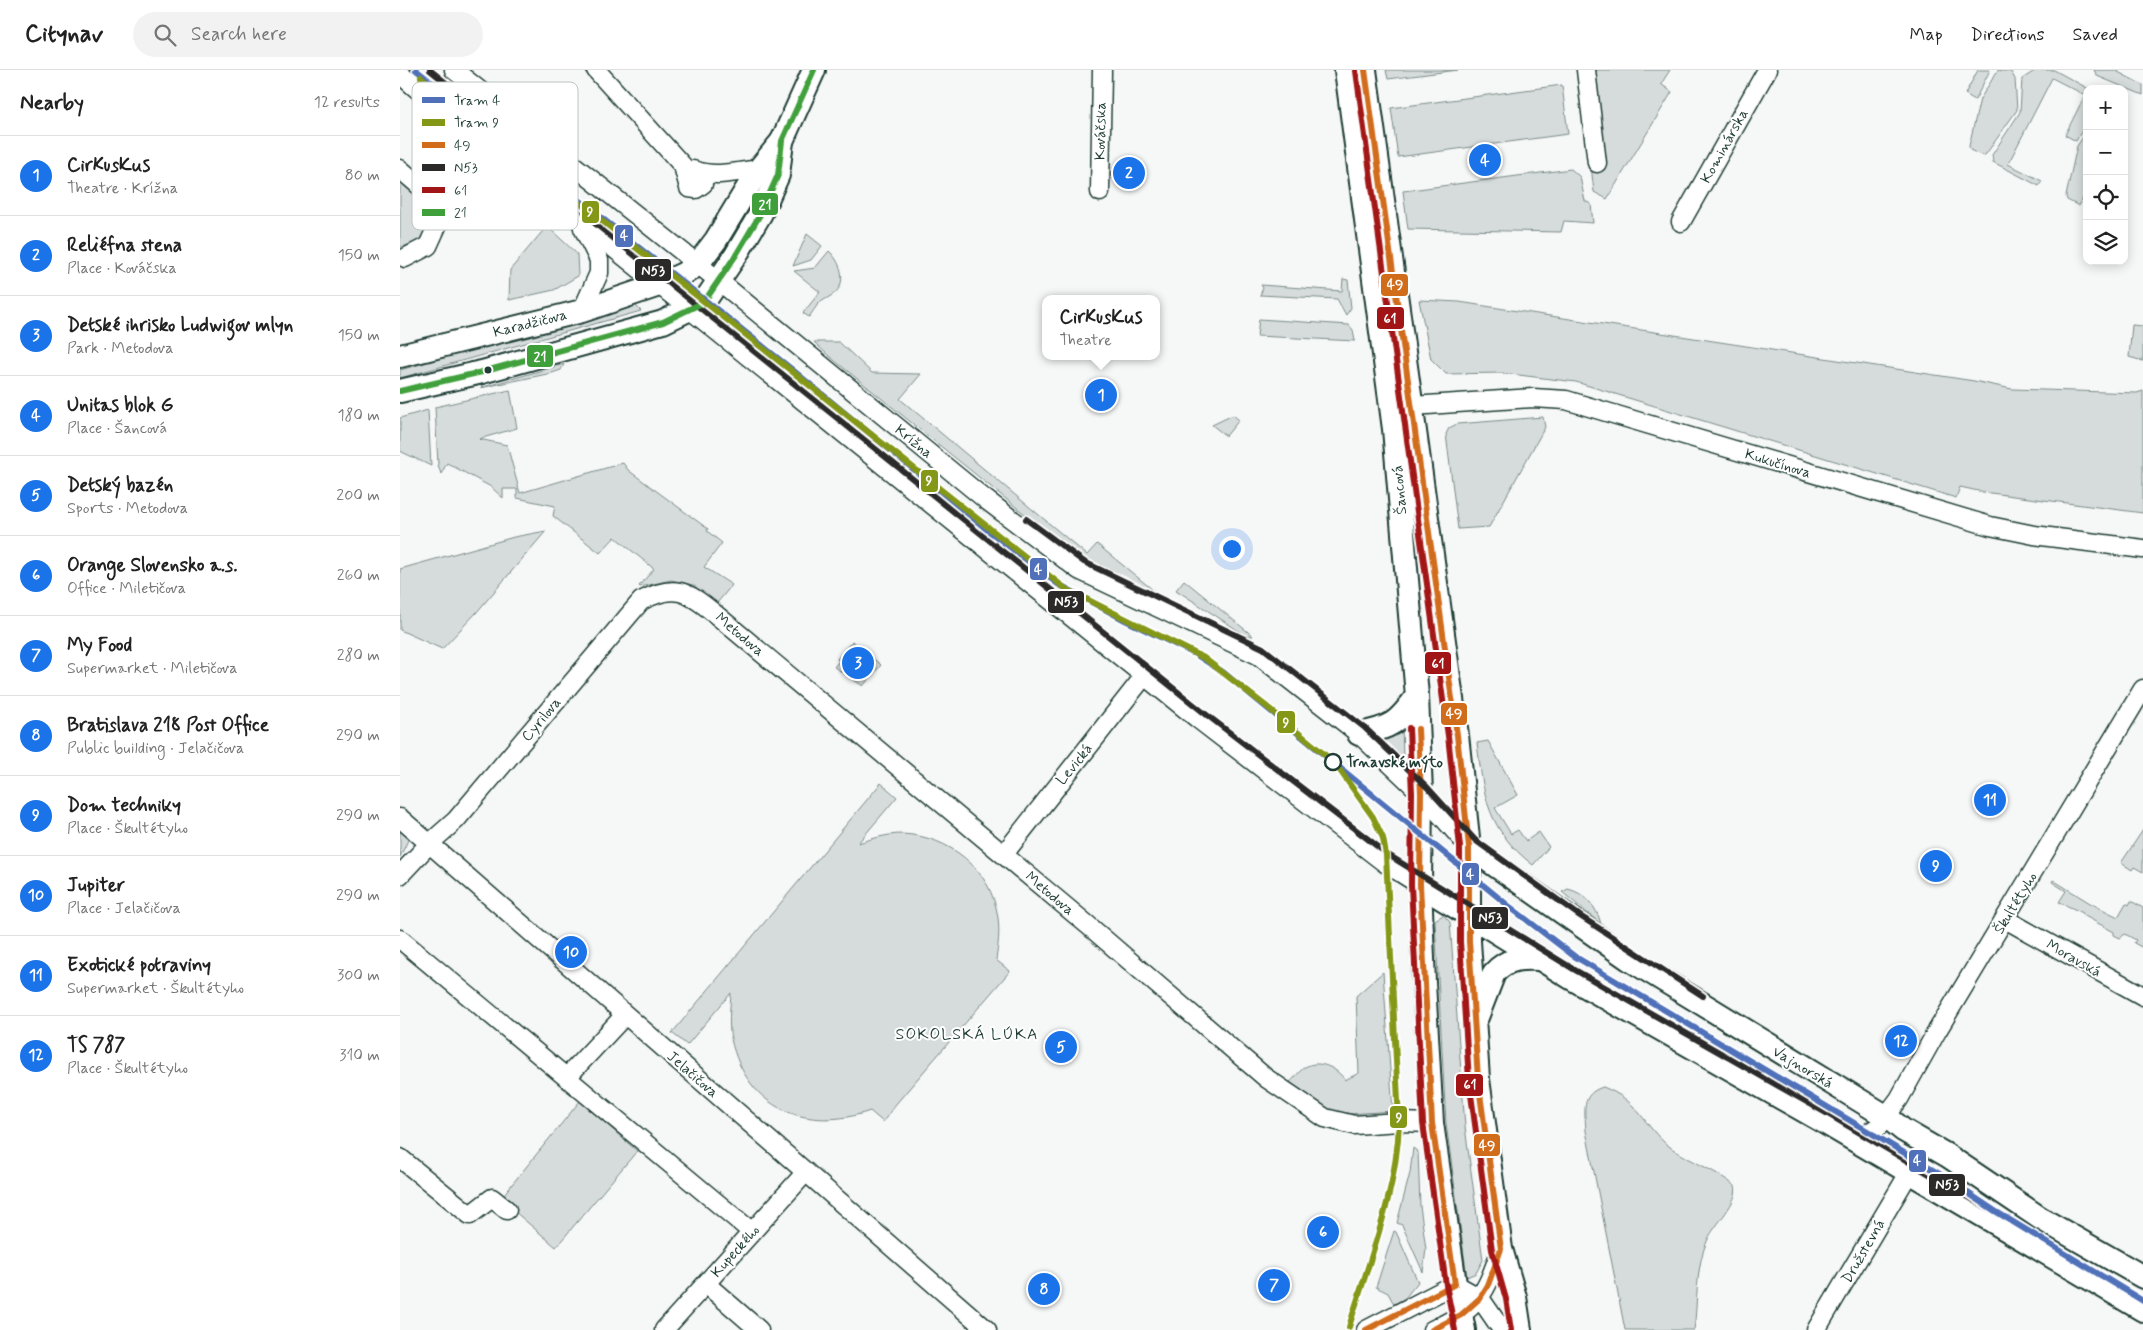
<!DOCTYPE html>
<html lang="en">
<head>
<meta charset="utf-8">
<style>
	:root { --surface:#fff; --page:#f2f2f2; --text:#222; --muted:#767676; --line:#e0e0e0; --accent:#1a73e8 }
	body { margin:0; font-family:Mynerve,sans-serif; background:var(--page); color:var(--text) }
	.controls { position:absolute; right:15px; top:15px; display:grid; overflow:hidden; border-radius:10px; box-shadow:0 2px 12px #0003 }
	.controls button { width:45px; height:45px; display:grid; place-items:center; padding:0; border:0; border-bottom:1px solid var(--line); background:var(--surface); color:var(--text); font:25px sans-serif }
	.you { position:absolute; left:831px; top:478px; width:18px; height:18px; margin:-12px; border:4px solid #fff; border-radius:50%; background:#1a73e8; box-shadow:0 0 0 8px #1a73e833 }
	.badge { display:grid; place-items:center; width:32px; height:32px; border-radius:50%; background:var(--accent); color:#fff; font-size:16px; font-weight:700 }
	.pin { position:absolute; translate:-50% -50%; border:2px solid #fff; box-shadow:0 1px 5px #0006 }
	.popup { position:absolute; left:642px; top:225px; width:118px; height:65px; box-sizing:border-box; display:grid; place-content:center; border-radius:10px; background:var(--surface); filter:drop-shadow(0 1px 4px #0005); font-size:16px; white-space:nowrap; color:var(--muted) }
	.popup b { font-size:19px; color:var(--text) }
	.popup::after { content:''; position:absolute; left:50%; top:100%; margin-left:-10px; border:10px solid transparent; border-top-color:var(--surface) }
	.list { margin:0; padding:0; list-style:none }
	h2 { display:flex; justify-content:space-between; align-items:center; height:65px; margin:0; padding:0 20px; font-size:21px }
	h2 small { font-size:16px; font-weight:400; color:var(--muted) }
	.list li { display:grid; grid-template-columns:32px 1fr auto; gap:15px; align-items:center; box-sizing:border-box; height:80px; padding:0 20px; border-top:1px solid var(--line) }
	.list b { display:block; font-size:19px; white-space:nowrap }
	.list p { margin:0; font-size:16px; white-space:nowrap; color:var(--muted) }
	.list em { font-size:16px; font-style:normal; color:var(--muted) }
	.icon { flex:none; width:28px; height:28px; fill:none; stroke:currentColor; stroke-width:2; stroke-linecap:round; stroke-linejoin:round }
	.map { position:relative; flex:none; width:1743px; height:1260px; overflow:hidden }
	header { display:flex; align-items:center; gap:30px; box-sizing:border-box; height:70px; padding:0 25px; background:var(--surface); border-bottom:1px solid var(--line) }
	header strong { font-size:24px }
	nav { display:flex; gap:28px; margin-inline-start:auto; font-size:18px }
	.search { width:350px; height:45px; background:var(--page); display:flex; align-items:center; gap:12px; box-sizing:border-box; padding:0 18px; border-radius:28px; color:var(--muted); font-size:19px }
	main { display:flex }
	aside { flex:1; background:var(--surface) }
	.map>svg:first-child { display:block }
	.green { fill:#d6dcdb; stroke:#7a8c88 }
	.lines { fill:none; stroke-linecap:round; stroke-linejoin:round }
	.minor-casing { stroke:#1f3d34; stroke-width:21 }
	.major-casing { stroke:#1f3d34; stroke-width:26 }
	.minor { stroke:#fff; stroke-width:18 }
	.major { stroke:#fff; stroke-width:22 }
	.bus-1-casing { stroke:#fff; stroke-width:10 }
	.bus-2-casing { stroke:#fff; stroke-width:10 }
	.bus-3-casing { stroke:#fff; stroke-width:10 }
	.bus-4-casing { stroke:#fff; stroke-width:10 }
	.bus-1 { stroke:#d16c1a; stroke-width:6 }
	.bus-2 { stroke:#2b2a29; stroke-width:6 }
	.bus-3 { stroke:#a21517; stroke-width:6 }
	.bus-4 { stroke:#3fa03b; stroke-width:6 }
	.tram-1-casing { stroke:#fff; stroke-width:10 }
	.tram-2-casing { stroke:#fff; stroke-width:10 }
	.tram-1 { stroke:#5071b9; stroke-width:6 }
	.tram-2 { stroke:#849717; stroke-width:6 }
	.bus-dot { fill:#1f3d34; stroke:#fff; stroke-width:2 }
	.stop-dot { fill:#fff; stroke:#1f3d34; stroke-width:2.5 }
	.labels { text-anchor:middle; stroke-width:4; stroke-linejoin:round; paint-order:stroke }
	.street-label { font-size:15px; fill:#1f3d34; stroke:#fff }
	.stop-label { font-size:15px; font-weight:bold; fill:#1f3d34; stroke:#fff; text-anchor:start }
	.neighbourhood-label { font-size:16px; letter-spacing:1px; fill:#1f3d34; stroke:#fff }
	.key { fill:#fff; stroke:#bcc5c2; stroke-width:1 }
	.key-label { font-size:14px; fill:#1f3d34 }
	.line-badge { stroke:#fff; stroke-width:2 }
	.badge-label { font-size:14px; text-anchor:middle; font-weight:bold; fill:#fff }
</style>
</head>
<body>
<header>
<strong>Citynav</strong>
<div class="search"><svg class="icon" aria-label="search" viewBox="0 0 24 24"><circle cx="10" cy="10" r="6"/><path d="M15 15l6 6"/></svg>Search here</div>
<nav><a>Map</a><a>Directions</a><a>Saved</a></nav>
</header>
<main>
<aside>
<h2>Nearby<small>12 results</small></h2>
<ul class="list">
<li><span class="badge">1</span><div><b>CirKusKus</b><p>Theatre · Krížna</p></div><em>80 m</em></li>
<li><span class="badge">2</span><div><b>Reliéfna stena</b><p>Place · Kováčska</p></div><em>150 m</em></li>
<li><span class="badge">3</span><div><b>Detské ihrisko Ludwigov mlyn</b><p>Park · Metodova</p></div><em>150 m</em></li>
<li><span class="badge">4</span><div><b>Unitas blok G</b><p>Place · Šancová</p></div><em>180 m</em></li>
<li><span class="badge">5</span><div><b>Detský bazén</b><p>Sports · Metodova</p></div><em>200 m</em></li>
<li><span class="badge">6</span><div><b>Orange Slovensko a.s.</b><p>Office · Miletičova</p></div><em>260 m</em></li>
<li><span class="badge">7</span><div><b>My Food</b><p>Supermarket · Miletičova</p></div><em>280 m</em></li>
<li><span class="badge">8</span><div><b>Bratislava 218 Post Office</b><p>Public building · Jelačičova</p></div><em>290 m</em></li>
<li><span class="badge">9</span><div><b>Dom techniky</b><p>Place · Škultétyho</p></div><em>290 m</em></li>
<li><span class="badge">10</span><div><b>Jupiter</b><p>Place · Jelačičova</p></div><em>290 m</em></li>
<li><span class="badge">11</span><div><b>Exotické potraviny</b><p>Supermarket · Škultétyho</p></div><em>300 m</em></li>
<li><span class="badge">12</span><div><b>TS 787</b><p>Place · Škultétyho</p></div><em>310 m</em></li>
</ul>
</aside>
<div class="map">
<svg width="1743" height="1260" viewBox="0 0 1743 1260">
	<rect width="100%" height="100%" fill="#f6f7f7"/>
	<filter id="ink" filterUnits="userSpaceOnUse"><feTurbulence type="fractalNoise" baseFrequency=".02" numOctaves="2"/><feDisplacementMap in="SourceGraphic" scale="10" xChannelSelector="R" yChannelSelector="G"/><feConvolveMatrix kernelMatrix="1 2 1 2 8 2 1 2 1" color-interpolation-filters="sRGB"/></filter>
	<g filter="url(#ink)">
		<g class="green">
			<path d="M986,0h72l-70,9z"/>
			<path d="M1194,0h76l-9,14 11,8 -65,107 -13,-7 -3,-26z"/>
			<path d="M1578,0h12l-15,30 -10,-6z"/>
			<path d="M1598,0l13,2 4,7 2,31 -31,44 -3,2 -13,-6 -1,-4 11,-47z"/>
			<path d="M1636,0h18l35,19h-2v33l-11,19 -11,-6 20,-40 -33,-17 -44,86 34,17 -3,5 -46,-24 -1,-7 28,-43 2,-33z"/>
			<path d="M1694,0h25l-1,2 25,13v10l-46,-19z"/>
			<path d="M1162,15l6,49 -170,23 -7,-49z"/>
			<path d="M1687,61v59l-8,16 -12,-6 -1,-4 11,-50z"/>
			<path d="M1171,99l9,8 5,24 6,3 2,19 -29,-2 -3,11 -153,-3 -5,-38z"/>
			<path d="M0,107c13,11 35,26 29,46 -3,6 -7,12 -10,18l-17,6 -2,-1z"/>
			<path d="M147,156l30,28 1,22 -24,14 -45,10 1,-30z"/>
			<path d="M407,164l15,12 -11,14 -18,6z"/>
			<path d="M429,181c11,10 19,30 6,42 -5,4 -12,7 -17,11 -3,4 -6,9 -9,13l-6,-4 17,-21 -26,-21 21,-3z"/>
			<path d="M943,209l5,1 3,28 -5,7 -9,-16 -77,-4 3,-7 -2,-3 81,6z"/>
			<path d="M1019,230l40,2 515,79 38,8 125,4 6,-2v122l-160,-21 -23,-5 -4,11 -380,-116 -74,-9 -56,1 -15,-15z"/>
			<path d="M234,234l7,7 -241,67v-8z"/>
			<path d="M859,249l90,6 4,5 2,11 -98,-5z"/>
			<path d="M1732,255l11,1v35l-14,-4z"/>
			<path d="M414,272h25l33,31 49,1 -21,25 187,156 10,-11 67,55 -20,-9 1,-3 -44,-22 -3,4 -14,-7 -255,-206z"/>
			<path d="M164,294l-3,6 -9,3 -72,15z"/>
			<path d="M110,320l7,38 -38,11 28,6 13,48 103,-30 5,7 80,59 -1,2 15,12 -18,24 28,18 -15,18 -24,-18 -22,-5 -31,7 -1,-1 15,-17 -39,-32 -15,16 -47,-37 2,-10 -38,-8v-9h-14v9l-12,-11 -44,-24 -6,11 -3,-9 -3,-58z"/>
			<path d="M28,340l3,56 -31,-15v-33z"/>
			<path d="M833,345l6,5 -13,16 -14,-11z"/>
			<path d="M1143,347l2,10 -56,100 -31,2 -12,-95 3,-6 8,-4z"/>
			<path d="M146,461l-70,82 -34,36 -42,-19v-61l114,-32z"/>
			<path d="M784,510l69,56h-5l-9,-5 -63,-41z"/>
			<path d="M452,571l29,24 -18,21 -29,-19 5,-6 -2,-2z"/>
			<path d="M1002,654l1,35 -25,-21z"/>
			<path d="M1088,671l30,54 -23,13 16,26 7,-4 8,11 13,-9 10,15 -16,18c-46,-36 -49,-67 -56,-122z"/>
			<path d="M481,713l16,14 -39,46c14,-4 28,-9 44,-9 48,2 90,36 96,84 2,15 0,28 -2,42l14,11 -115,134 -12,17 -13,-11c-64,22 -123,-2 -139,-72 -3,-15 -1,-30 0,-46l-44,52 -15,-12z"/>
			<path d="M1743,760v42l-9,-5 -2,3 -11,-7z"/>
			<path d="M0,761l9,7 -9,19z"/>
			<path d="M1653,810l37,23 28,14 8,-14 3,2 2,-4 12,7v40l-9,-5 2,-3 -11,-6 -5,4 -6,-3v-3l-31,-17v-2l-24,-11 7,-11 -14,-9z"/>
			<path d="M1168,819c17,4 29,18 33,35l-39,-32z"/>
			<path d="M1043,845l7,7 15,205 18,133 -7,13 -9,4 -21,-154 -11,-203z"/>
			<path d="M983,902l10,139 -45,3 -24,-4 -34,-28c5,-4 10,-12 15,-15 14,-8 32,1 40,13l14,-7 -3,-77z"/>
			<path d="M1203,1017c36,14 37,33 62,56 18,16 50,26 70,43 5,15 -21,39 -27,53 -13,28 -10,61 -14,91h-69l-39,-199c-1,-19 -6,-37 17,-44z"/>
			<path d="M180,1031l57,50 -81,96 -56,-48z"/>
			<path d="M1013,1078l5,4 2,54 6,43 -3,23 -21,-47 -5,-2 13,-50z"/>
			<path d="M994,1161l2,1 22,50 -13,16 -11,6 -6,-11 -12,-6z"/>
		</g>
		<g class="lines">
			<defs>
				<g id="minor">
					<path d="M54,0l265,211 266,218 94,71 179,85 101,79 62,59 48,54"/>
					<path d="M196,0l87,96 6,22 7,1 7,-5v-10"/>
					<path d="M1186,0l11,93"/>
					<path d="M0,4l74,65 44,32 680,548 187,144 35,22"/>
					<path d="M0,99l29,25 9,30 -10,22 -23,12"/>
					<path d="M293,100c21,8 44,2 66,-1"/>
					<path d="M700,122l2,-122"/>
					<path d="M1281,152l86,-152"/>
					<path d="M182,241l17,-38v-13l-16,-32"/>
					<path d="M1012,336l121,-8 33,2 424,126 44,9 109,14"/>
					<path d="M0,748l587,512"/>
					<path d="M604,784l141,-179"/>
					<path d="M0,805l30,-32 26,-23 185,-219c33,-18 46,-10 73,12l375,313 177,152 59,40 29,7 45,-3 33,1"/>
					<path d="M1605,849l138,77"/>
					<path d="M0,869l352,293"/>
					<path d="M167,1007l58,-62"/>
					<path d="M1455,1071l23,-14 21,-28 38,-68 206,-342"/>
					<path d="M0,1088l70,57 22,-17 15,12"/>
					<path d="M306,1214l53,46"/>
					<path d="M264,1260l142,-158"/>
					<path d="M966,1260l89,-46 25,14 22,32"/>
					<path d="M1032,1260c47,-21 53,-35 69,-81"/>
					<path d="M1416,1260l93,-157"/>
				</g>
				<g id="major">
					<path d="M946,0l48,359 23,267 4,97 -1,92 4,98 8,140 23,161 9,46"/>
					<path d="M965,0l92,665 12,112v94l9,138 23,170 14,48 5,33"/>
					<path d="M0,286l182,-45 77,-26 24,-11 14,-9 19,-25 43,-71 23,-28 32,-71"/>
					<path d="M0,321l82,-19 181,-50 41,-20 32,-47 25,-42 17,-38 4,-34"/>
					<path d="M959,664c32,-6 39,-11 58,-38"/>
					<path d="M1069,777l160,112 258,158 16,13 45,26 92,62 103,59"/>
					<path d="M1020,815l151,93 251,143 321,189"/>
					<path d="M1077,947l17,-44c13,-15 28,-15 47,-14"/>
				</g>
			</defs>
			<use href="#minor" class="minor-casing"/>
			<use href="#major" class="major-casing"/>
			<use href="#minor" class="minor"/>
			<use href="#major" class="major"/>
			<defs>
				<g id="bus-1">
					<path d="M965,0l92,665 12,112v94l9,138 23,170 -13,36 -8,13 -19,17 -29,15"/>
					<path d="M1018,659l3,64 -1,92 12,238 23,161"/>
					<path d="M966,1260l89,-46"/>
				</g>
				<g id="bus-2">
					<path d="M30,0l140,113 17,34 616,495 187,144 185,114 251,143 317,187"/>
					<path d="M626,449l58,43 179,86 102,80 62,59 48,53 105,76 123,80"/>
				</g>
				<g id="bus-3">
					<path d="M956,1l92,665 12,111v95l9,138 23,170 14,49 5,31"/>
					<path d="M1009,658l3,65 -1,92 12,238 23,162 9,45"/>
				</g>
				<path id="bus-4" d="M0,321l82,-19 181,-50 41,-20 32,-47 25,-42 17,-38 4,-34 32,-71"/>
			</defs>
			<use href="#bus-1" class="bus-1-casing"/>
			<use href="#bus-2" class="bus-2-casing"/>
			<use href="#bus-3" class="bus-3-casing"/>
			<use href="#bus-4" class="bus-4-casing"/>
			<use href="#bus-1" class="bus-1"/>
			<use href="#bus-2" class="bus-2"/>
			<use href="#bus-3" class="bus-3"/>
			<use href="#bus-4" class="bus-4"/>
			<defs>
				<path id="tram-1" d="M16,0l378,301 190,156 74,57 67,36 70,34 28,18 287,235 64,49 364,217 57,38 148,90"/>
				<path id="tram-2" d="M21,7l645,512 138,69 62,48 64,53 11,13 32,45 10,21 3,17 13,267c-2,71 -30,138 -50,205"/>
			</defs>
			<use href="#tram-1" class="tram-1-casing"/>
			<use href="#tram-2" class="tram-2-casing"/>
			<use href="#tram-1" class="tram-1"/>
			<use href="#tram-2" class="tram-2"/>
		</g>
	</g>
	<circle class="bus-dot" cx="88" cy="300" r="4.5"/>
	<circle class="stop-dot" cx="933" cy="692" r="8"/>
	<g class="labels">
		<g class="street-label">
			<text transform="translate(700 61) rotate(-89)" y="5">Kováčska</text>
			<text transform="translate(1324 76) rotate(-61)" y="5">Kominárska</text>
			<text transform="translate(130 253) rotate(-14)" y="5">Karadžičova</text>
			<text transform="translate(514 371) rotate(39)" y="5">Krížna</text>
			<text transform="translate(1378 393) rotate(17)" y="5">Kukučínova</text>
			<text transform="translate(999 420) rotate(-95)" y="5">Šancová</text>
			<text transform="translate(340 564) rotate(40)" y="5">Metodova</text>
			<text transform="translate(141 649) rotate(-50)" y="5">Cyrilova</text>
			<text transform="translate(674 694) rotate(-51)" y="5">Levická</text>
			<text transform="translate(650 823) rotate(40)" y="5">Metodova</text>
			<text transform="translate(1615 833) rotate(-59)" y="5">Škultétyho</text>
			<text transform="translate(1674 888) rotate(30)" y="5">Moravská</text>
			<text transform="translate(1403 997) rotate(31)" y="5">Vajnorská</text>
			<text transform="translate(293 1004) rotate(41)" y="5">Jelačičova</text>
			<text transform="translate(335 1181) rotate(-48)" y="5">Kupeckého</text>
			<text transform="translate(1463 1181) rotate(-60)" y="5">Družstevná</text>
		</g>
		<g class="stop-label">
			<text x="946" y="697">Trnavské mýto</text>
		</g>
		<g class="neighbourhood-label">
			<text x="567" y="969">SOKOLSKÁ LÚKA</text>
		</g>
	</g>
	<rect x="12" y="12" width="166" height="148" rx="8" class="key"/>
	<rect x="22" y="27" width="23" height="6" fill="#5071b9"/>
	<rect x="22" y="49" width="23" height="7" fill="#849717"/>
	<rect x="22" y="72" width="23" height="6" fill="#d16c1a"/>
	<rect x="22" y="94" width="23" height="7" fill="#2b2a29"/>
	<rect x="22" y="117" width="23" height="6" fill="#a21517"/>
	<rect x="22" y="139" width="23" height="7" fill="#3fa03b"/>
	<g class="key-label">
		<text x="54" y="35">Tram 4</text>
		<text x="54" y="57">Tram 9</text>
		<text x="54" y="80">49</text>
		<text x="54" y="102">N53</text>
		<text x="54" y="125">61</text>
		<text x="54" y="147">21</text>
	</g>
	<g class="line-badge">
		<rect x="351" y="122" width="28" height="24" rx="5" fill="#3fa03b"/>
		<rect x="181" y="130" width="19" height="24" rx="5" fill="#849717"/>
		<rect x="214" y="154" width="20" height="24" rx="5" fill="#5071b9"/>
		<rect x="234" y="188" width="38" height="24" rx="5" fill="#2b2a29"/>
		<rect x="980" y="203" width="29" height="24" rx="5" fill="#d16c1a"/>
		<rect x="976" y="236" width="29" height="24" rx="5" fill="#a21517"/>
		<rect x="126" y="274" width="28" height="24" rx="5" fill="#3fa03b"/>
		<rect x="520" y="399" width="19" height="24" rx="5" fill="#849717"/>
		<rect x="629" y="487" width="19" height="24" rx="5" fill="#5071b9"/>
		<rect x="647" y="520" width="38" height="24" rx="5" fill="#2b2a29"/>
		<rect x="1024" y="581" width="28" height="24" rx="5" fill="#a21517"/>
		<rect x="1040" y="632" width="28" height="24" rx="5" fill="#d16c1a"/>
		<rect x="876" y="640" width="20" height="24" rx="5" fill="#849717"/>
		<rect x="1061" y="792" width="19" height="24" rx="5" fill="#5071b9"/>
		<rect x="1071" y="836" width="38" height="24" rx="5" fill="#2b2a29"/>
		<rect x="1055" y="1003" width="29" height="24" rx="5" fill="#a21517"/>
		<rect x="989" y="1035" width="19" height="24" rx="5" fill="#849717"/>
		<rect x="1073" y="1063" width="28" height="24" rx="5" fill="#d16c1a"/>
		<rect x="1508" y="1079" width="19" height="24" rx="5" fill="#5071b9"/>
		<rect x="1528" y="1103" width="38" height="24" rx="5" fill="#2b2a29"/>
	</g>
	<g class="badge-label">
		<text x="365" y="139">21</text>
		<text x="190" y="146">9</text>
		<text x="224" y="170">4</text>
		<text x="253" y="205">N53</text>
		<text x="995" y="219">49</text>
		<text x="990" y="253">61</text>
		<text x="140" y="291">21</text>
		<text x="529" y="415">9</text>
		<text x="638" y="504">4</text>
		<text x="666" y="536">N53</text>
		<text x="1038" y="598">61</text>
		<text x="1054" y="648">49</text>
		<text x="886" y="657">9</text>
		<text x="1070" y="809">4</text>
		<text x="1090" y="852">N53</text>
		<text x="1070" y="1019">61</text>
		<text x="999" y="1052">9</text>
		<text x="1087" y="1080">49</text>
		<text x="1517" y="1095">4</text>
		<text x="1547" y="1119">N53</text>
	</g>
</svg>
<div class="controls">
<button>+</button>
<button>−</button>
<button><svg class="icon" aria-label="locate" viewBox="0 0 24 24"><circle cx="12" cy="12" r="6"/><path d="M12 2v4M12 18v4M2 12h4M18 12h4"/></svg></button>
<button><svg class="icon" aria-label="layers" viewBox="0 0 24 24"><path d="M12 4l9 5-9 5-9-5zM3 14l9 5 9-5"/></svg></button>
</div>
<div class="you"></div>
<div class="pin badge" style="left:701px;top:325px">1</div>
<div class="popup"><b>CirKusKus</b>Theatre</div>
<div class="pin badge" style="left:729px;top:103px">2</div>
<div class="pin badge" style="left:458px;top:593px">3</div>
<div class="pin badge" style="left:1085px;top:90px">4</div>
<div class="pin badge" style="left:661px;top:977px">5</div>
<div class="pin badge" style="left:923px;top:1162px">6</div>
<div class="pin badge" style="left:874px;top:1215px">7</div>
<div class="pin badge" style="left:644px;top:1219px">8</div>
<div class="pin badge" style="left:1536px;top:796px">9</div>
<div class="pin badge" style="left:171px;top:882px">10</div>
<div class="pin badge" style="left:1590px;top:730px">11</div>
<div class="pin badge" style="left:1501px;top:971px">12</div>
</div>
</main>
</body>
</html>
